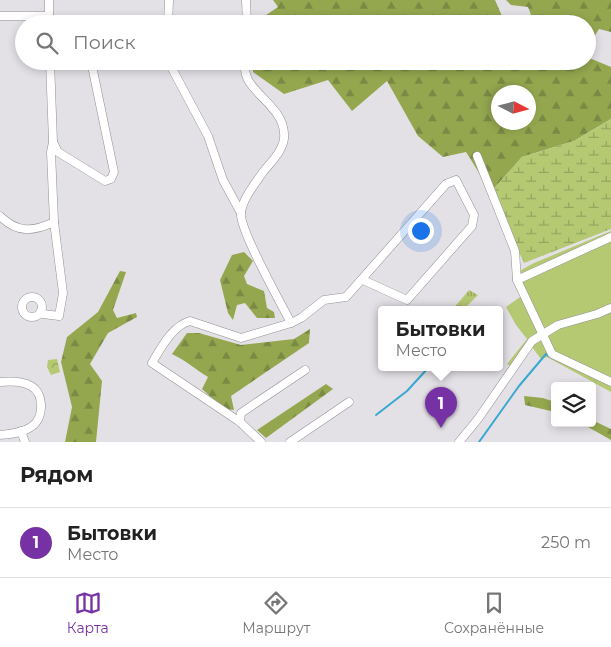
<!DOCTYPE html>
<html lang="ru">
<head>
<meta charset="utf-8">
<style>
	:root { --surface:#fff; --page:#f2f2f2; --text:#222; --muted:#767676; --line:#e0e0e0; --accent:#7631a5 }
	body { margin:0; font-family:Montserrat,sans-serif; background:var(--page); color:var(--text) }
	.controls { position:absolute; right:15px; bottom:15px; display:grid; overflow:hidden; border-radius:5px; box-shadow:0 2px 8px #0003 }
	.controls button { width:45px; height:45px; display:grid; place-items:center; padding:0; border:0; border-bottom:1px solid var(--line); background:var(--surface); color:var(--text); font:25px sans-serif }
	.compass { position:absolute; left:491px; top:85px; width:45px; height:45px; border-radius:50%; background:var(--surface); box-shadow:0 2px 8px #0003; rotate:96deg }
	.you { position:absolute; left:420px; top:230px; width:18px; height:18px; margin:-12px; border:4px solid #fff; border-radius:50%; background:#1a73e8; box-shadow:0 0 0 8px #1a73e833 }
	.badge { display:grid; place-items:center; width:32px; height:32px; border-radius:50%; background:var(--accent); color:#fff; font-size:16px; font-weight:700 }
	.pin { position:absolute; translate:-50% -41px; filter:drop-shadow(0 1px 2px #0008) }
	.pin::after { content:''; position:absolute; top:26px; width:18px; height:15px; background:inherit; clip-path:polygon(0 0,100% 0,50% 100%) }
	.popup { position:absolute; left:378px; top:306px; width:125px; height:65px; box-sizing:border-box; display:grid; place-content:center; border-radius:5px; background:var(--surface); filter:drop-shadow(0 1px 4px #0005); font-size:16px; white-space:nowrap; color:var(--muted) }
	.popup b { font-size:19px; color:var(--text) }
	.popup::after { content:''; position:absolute; left:50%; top:100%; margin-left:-10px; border:10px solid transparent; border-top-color:var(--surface) }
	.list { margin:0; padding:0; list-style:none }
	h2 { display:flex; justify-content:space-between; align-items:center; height:65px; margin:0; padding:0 20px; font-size:21px }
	h2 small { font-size:16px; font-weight:400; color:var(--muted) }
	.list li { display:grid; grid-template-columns:32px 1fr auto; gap:15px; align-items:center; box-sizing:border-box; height:70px; padding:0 20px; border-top:1px solid var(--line) }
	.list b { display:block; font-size:19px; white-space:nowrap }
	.list p { margin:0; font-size:16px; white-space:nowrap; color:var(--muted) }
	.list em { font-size:16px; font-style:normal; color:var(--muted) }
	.icon { flex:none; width:28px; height:28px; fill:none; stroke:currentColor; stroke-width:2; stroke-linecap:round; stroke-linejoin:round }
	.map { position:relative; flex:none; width:611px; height:442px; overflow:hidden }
	.search { position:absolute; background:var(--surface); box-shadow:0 2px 8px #0003; left:15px; right:15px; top:15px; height:55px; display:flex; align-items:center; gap:12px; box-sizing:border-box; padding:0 18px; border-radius:28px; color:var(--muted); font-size:19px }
	.sheet { height:135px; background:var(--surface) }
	nav { display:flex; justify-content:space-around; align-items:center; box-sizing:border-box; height:70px; border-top:1px solid var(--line); background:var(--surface); font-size:14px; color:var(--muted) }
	nav a { display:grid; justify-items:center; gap:2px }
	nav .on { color:var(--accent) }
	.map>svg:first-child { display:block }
	.grass { fill:url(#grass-tufts) }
	.forest { fill:url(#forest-firs); fill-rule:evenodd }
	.wetland { fill:url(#wetland-marsh) }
	.park { fill:url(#park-crowns) }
	.garden { fill:#b5c973 }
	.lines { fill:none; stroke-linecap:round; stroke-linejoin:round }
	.stream { stroke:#36a8d2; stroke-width:2 }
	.minor-casing { stroke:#939095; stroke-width:9 }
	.minor { stroke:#fff; stroke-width:8 }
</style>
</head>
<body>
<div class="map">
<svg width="611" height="442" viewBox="0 0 611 442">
	<defs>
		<pattern id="grass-tufts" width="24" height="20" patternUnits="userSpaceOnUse" patternTransform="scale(1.25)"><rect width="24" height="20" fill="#b5c973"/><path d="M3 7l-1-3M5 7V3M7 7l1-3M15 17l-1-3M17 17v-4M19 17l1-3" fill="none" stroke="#94a45f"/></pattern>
		<pattern id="forest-firs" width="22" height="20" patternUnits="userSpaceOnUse" patternTransform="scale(1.25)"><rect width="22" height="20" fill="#94a74f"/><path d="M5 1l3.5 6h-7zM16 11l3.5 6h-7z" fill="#7a8943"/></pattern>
		<pattern id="wetland-marsh" width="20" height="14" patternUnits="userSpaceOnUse" patternTransform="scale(1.25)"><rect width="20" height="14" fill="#b5c973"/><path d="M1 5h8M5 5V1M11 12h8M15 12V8" fill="none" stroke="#94a45f"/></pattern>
		<pattern id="park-crowns" width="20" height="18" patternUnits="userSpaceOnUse" patternTransform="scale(1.25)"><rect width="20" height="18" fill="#b5c973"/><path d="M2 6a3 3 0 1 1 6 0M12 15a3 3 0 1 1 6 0" fill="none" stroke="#94a45f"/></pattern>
	</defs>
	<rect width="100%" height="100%" fill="#e4e1e6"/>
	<path class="grass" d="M469,290l9,5 -14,14h-11z"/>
	<g class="forest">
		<path d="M273,0h222l10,23 3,1h-244l-1,-7 15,-10z"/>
		<path d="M506,0h105v32l-12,-3 -5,8 -7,2v-15h-22l-4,-3c-9,5 -19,2 -28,-1l-5,-13 -17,-2z"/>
		<path d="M587,57l24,10v52l-37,22 -52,16 -31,35 -25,-40 -23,5 -25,-21 -31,-55 -35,30 -24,-31 -44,14 -31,-22v-11h334zM498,92h30v30h-30z"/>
		<path d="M244,252l9,9 -9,15 3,8 17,7 3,17 7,4 1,6h-18l-12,-15 -8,2 -4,15 -5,-7 -8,-33 12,-25z"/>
		<path d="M120,271l6,1 -13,38 4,8 19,-5 1,4 -29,16 -18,31 12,17 -6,61h-31l7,-35 -11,-45 6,-25 31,-25z"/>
		<path d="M310,329l-1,14 -78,53 3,14 -10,-1 -22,-20 6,-12c-13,-8 -23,-17 -36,-23l15,-21h12l42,12 53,-6z"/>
		<path d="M326,384l7,5 -67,49 -9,-8z"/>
		<path d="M524,396l19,2 12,4v10l-30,-7z"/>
		<path d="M592,420l19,9v11l-30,-17h11z"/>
	</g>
	<path class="wetland" d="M611,119v110l-87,34 -33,-71 31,-35 52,-16z"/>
	<path class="park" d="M57,359l3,13 -9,3 -4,-8 1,-7z"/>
	<path class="garden" d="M611,231v161l-64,-35 -6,2 -9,-12 -15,23 -10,-6 20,-25 -11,-14 -10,-18 17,-12 -9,-21 20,-11z"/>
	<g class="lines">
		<g class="stream">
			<path d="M376,415l31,-24 22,-24"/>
			<path d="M479,442l40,-56 27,-32 4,3"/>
		</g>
		<defs>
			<g id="minor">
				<path d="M49,0v24"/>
				<path d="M246,0l1,24"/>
				<path d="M0,16h49"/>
				<path d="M168,24l1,-24"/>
				<path d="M168,61l40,75 15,44 18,33"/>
				<path d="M244,61c1,8 1,16 6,22 11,16 33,29 34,50 2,15 -12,28 -21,39 -8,12 -20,26 -22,40 -3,16 41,93 50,111l-50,15 -51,-17c-18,5 -29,27 -38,42l88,59 21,20"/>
				<path d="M53,142l5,10 47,29 6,-2 3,-7 -23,-111"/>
				<path d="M477,156l38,95 2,29 35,74 59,28"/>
				<path d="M0,216c17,17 33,16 54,6l-3,-70 2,-10 -3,-81"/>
				<path d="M517,280l94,-43"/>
				<circle cx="32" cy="307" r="10"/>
				<path d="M41,311l2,3 16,2 4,-23 -9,-71"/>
				<path d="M291,323l10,-5 23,-18 22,-3 100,-113 10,-4 18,35 -2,11 -65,74 -44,-20"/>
				<path d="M0,382c10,-1 22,-1 31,4 14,8 13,33 0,41 -9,6 -21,7 -31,8"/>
				<path d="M240,422l1,-9 64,-43"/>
				<path d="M21,431l4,11"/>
				<path d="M290,442l59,-40"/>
				<path d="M459,442l19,-23 54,-78 26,-16 39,-11 14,-6"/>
			</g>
		</defs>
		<use href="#minor" class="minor-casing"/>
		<use href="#minor" class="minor"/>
	</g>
</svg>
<div class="controls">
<button><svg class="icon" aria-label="layers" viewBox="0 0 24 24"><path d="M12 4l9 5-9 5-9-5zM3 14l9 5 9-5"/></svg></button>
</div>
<svg class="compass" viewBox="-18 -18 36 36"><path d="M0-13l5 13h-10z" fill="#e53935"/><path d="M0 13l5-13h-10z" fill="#767676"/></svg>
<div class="you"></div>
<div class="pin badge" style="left:441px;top:428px">1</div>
<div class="popup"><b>Бытовки</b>Место</div>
<div class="search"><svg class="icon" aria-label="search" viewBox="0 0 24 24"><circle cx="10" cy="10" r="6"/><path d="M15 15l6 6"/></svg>Поиск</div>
</div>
<section class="sheet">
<h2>Рядом<small></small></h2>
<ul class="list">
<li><span class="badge">1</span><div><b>Бытовки</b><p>Место</p></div><em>250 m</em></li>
</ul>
</section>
<nav>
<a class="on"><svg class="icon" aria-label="map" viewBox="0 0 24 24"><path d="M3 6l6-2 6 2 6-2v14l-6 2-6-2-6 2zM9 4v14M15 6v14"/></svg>Карта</a>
<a><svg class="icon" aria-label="directions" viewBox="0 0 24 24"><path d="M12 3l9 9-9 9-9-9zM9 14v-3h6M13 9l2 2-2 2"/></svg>Маршрут</a>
<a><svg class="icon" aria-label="saved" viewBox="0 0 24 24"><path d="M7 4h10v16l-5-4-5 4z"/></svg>Сохранённые</a>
</nav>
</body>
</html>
